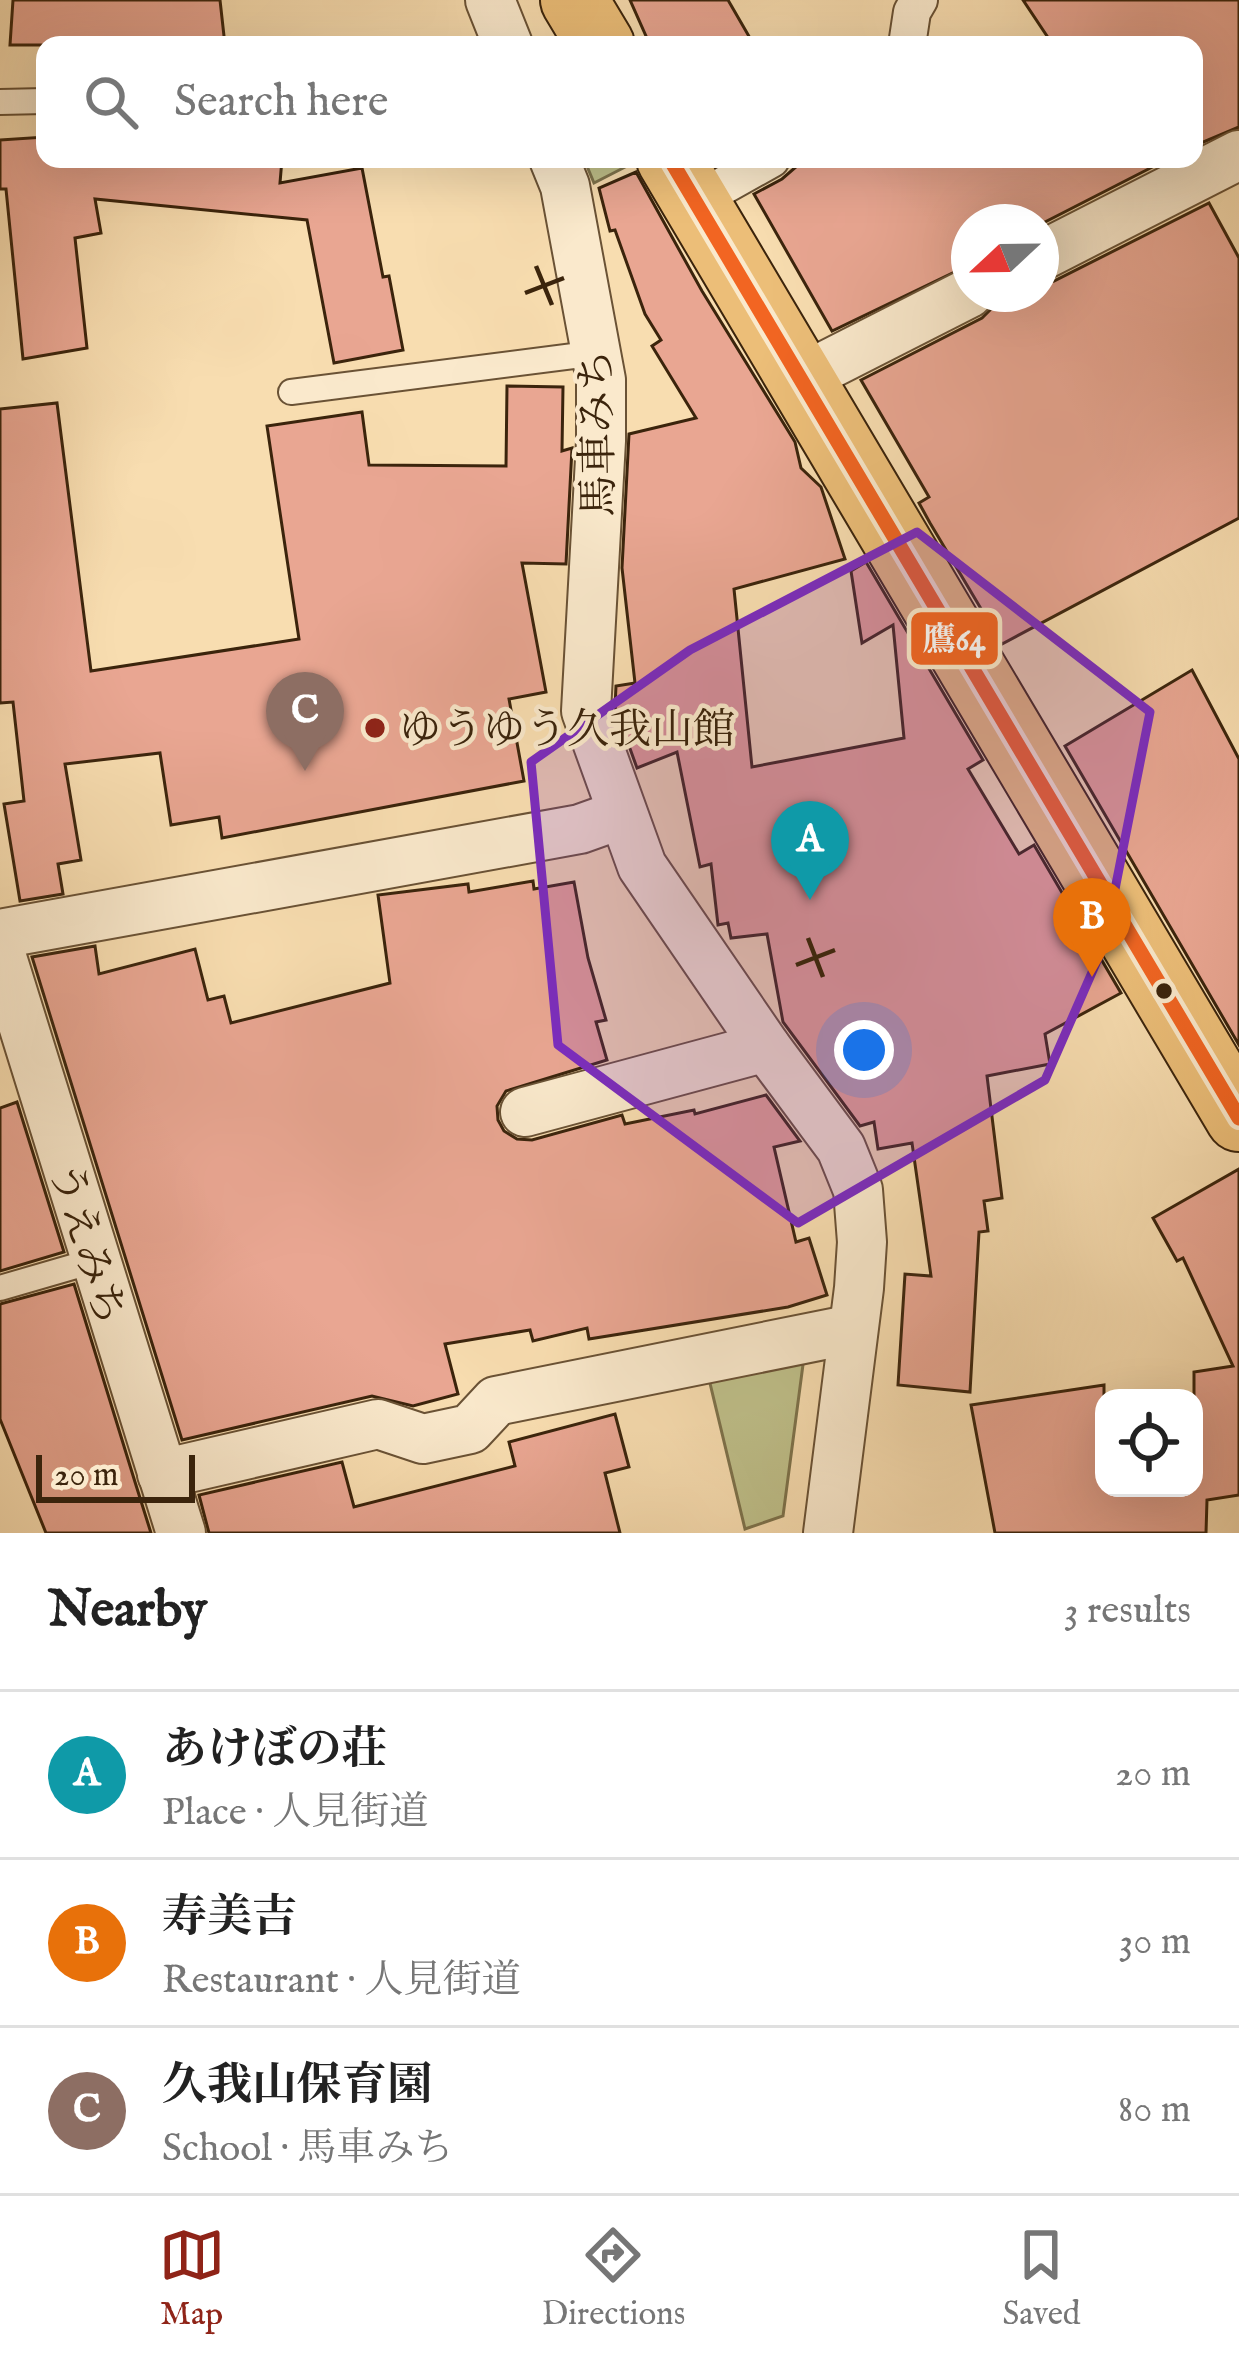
<!DOCTYPE html>
<html lang="en">
<head>
<meta charset="utf-8">
<style>
	:root { --surface:#fff; --page:#f2f2f2; --text:#222; --muted:#767676; --line:#e0e0e0; --accent:#8f2418 }
	body { margin:0; font-family:"IM FELL English","Noto Serif JP",serif; background:var(--page); color:var(--text) }
	.controls { position:absolute; right:36px; bottom:36px; display:grid; overflow:hidden; border-radius:24px; box-shadow:0 12px 48px #0002 }
	.controls button { width:108px; height:108px; display:grid; place-items:center; padding:0; border:0; border-bottom:3px solid var(--line); background:var(--surface); color:var(--text); font:60px sans-serif }
	.compass { position:absolute; left:951px; top:204px; width:108px; height:108px; border-radius:50%; background:var(--surface); box-shadow:0 12px 48px #0002; rotate:248deg }
	.scale { position:absolute; left:36px; bottom:30px; width:159px; box-sizing:border-box; padding-left:12px; border:6px solid #3b240c; border-top:0; font-size:33px; line-height:42px; white-space:nowrap; color:#3b240c; -webkit-text-stroke:9px #fae9cc; paint-order:stroke }
	.you { position:absolute; left:864px; top:1050px; width:42px; height:42px; margin:-30px; border:9px solid #fff; border-radius:50%; background:#1a73e8; box-shadow:0 0 0 18px #1a73e833 }
	.badge { display:grid; place-items:center; width:78px; height:78px; border-radius:50%; background:var(--accent); color:#fff; font-size:39px; font-weight:700 }
	.pin { position:absolute; translate:-50% -99px; filter:drop-shadow(0 3px 6px #0008) }
	.pin::after { content:''; position:absolute; top:63px; width:42px; height:36px; background:inherit; clip-path:polygon(0 0,100% 0,50% 100%) }
	.list { margin:0; padding:0; list-style:none }
	h2 { display:flex; justify-content:space-between; align-items:center; height:156px; margin:0; padding:0 48px; font-size:51px }
	h2 small { font-size:39px; font-weight:400; color:var(--muted) }
	.list li { display:grid; grid-template-columns:78px 1fr auto; gap:36px; align-items:center; box-sizing:border-box; height:168px; padding:0 48px; border-top:3px solid var(--line) }
	.list b { display:block; font-size:45px; white-space:nowrap }
	.list p { margin:0; font-size:39px; white-space:nowrap; color:var(--muted) }
	.list em { font-size:39px; font-style:normal; color:var(--muted) }
	.icon { flex:none; width:66px; height:66px; fill:none; stroke:currentColor; stroke-width:2; stroke-linecap:round; stroke-linejoin:round }
	.map { position:relative; flex:none; width:1239px; height:1533px; overflow:hidden }
	.search { position:absolute; background:var(--surface); box-shadow:0 12px 48px #0002; left:36px; right:36px; top:36px; height:132px; display:flex; align-items:center; gap:30px; box-sizing:border-box; padding:0 42px; border-radius:24px; color:var(--muted); font-size:45px }
	.sheet { height:660px; background:var(--surface) }
	nav { display:flex; justify-content:space-around; align-items:center; box-sizing:border-box; height:168px; border-top:3px solid var(--line); background:var(--surface); font-size:33px; color:var(--muted) }
	nav a { display:grid; justify-items:center; gap:6px }
	nav .on { color:var(--accent) }
	.map>svg:first-child { display:block }
	.green { fill:#bfc08a; stroke:#7d724b; stroke-width:3 }
	.building { fill:#e9a692; stroke:#3b240c; stroke-width:3 }
	.lines { fill:none; stroke-linecap:round; stroke-linejoin:round }
	.service-casing { stroke:#6a5235; stroke-width:28 }
	.pedestrian-casing { stroke:#6a5235; stroke-width:40 }
	.minor-casing { stroke:#6a5235; stroke-width:52 }
	.primary-casing { stroke:#3b240c; stroke-width:70 }
	.service { stroke:#fae9cc; stroke-width:24 }
	.pedestrian { stroke:#fae9cc; stroke-width:36 }
	.minor { stroke:#fae9cc; stroke-width:48 }
	.primary { stroke:#ecbe78; stroke-width:66 }
	.bus-1-casing { stroke:#fae9cc; stroke-width:24 }
	.bus-1 { stroke:#f26522; stroke-width:15 }
	.marked { fill:#7b2cbf; fill-opacity:0.2; stroke:#7b2cbf; stroke-width:9; stroke-linejoin:round }
	.ticks { fill:none; stroke:#3b240c; stroke-width:4.5 }
	.poi-dot { fill:#8f2418; stroke:#fae9cc; stroke-width:4.5 }
	.bus-dot { fill:#3b240c; stroke:#fae9cc; stroke-width:4.5 }
	.labels { text-anchor:middle; stroke-width:9; stroke-linejoin:round; paint-order:stroke }
	.street-label { font-size:42px; fill:#3b240c; stroke:#fae9cc }
	.poi-label { font-size:42px; fill:#3b240c; stroke:#fae9cc; text-anchor:start }
	.line-badge { stroke:#fae9cc; stroke-width:4.5 }
	.badge-label { font-size:33px; text-anchor:middle; font-weight:bold; fill:#fff }
</style>
</head>
<body>
<div class="map">
<svg width="1239" height="1533" viewBox="0 0 1239 1533">
	<rect width="100%" height="100%" fill="#f8ddb0"/>
	<filter id="stains"><feTurbulence type="fractalNoise" baseFrequency=".00167" numOctaves="4"/><feColorMatrix values="0 0 0 0 .2 0 0 0 0 .09 0 0 0 0 .02 0 0 0 .5 -.17"/></filter>
	<radialGradient id="worn" r=".72"><stop offset=".6" stop-color="#630" stop-opacity="0"/><stop offset="1" stop-color="#630" stop-opacity=".3"/></radialGradient>
	<g class="green">
		<path d="M584,159h44l3,5 -37,19z"/>
		<path d="M804,1357l-21,159 -38,13 -36,-150z"/>
	</g>
	<g class="building">
		<path d="M13,0h207l5,45h-215z"/>
		<path d="M630,0h98l26,45h-104z"/>
		<path d="M1023,0h216v127l-45,19v-101h-141z"/>
		<path d="M45,137v22h237l-2,24 82,-15 21,109 6,-1 14,74 -69,13 -27,-143 -212,-21 6,34 -26,5 12,110 -64,11 -17,-170h-6v-49z"/>
		<path d="M805,159h363l-127,65 -72,-2v43l-137,66 -78,-137 28,-15z"/>
		<path d="M636,172l66,119 93,151 6,26 20,19 24,72 -111,30 18,178 152,-29 -11,-113 -31,18 -11,-72 15,-9 117,198 -15,9 51,85 15,-9 87,148 -76,41 5,30 -63,12 15,122 -18,3 4,30 -9,1 -9,160 -72,-7 7,-111 26,2 -19,-133 -34,6 -4,-27 -14,4 -77,-104 -16,-88 -36,4 -3,-15 -10,2 -7,-61 -11,3 -23,-115 -40,16 -22,-61 1,-21 19,-3 -13,-115 7,-134 67,-16 -44,-72 9,-6 -16,-26 -30,-84 -5,1 -11,-43z"/>
		<path d="M1209,203l30,55v260l-237,126 -72,-121 -11,-20 10,-6 -68,-117 121,-62 11,-11 4,-13h44v-10l13,-3z"/>
		<path d="M507,386l56,1 -1,64 10,-3 -6,116 -44,-1 24,129 -37,7 15,82 -302,57 -3,-21 -48,8 -11,-72 -95,11 16,96 -23,4 5,30 -43,7 -16,-97 20,-3 -11,-99 -13,1v-294l57,-6 34,268 208,-32 -32,-213 95,-14 7,53 137,1z"/>
		<path d="M1192,670l47,89v286l-174,-299z"/>
		<path d="M533,881l1,8 40,-7 14,76 18,62 -10,2 11,38 -101,31 -9,15 1,14 6,11 13,8 15,1 90,-25 3,9 69,-14 1,4 71,-19 34,46 -26,6 22,95 13,-4 18,57 -39,12 -199,32 -2,-11 -54,13 -3,-11 -85,14 13,50 -45,12 -41,-10 -190,44 -150,-483 63,-11 4,28 96,-25 13,51 16,-4 7,27 159,-40 -12,-88 90,-11 1,8z"/>
		<path d="M17,1102l47,150 -64,19v-163z"/>
		<path d="M1239,1169v326l-32,5 -1,33h-211l-24,-128 133,-20v103h90v-116l39,-6 -50,-108 -6,3 -24,-43z"/>
		<path d="M74,1284l61,198 16,51h-105l-46,-114v-115z"/>
		<path d="M615,1414l14,53 -24,6 15,60h-411l-10,-38 143,-33 12,45 161,-41 -6,-24z"/>
	</g>
	<g class="lines">
		<defs>
			<g id="service">
				<path d="M0,102l45,-1"/>
				<path d="M291,392l306,-39"/>
				<path d="M0,1288l93,-27"/>
			</g>
			<g id="pedestrian">
				<path d="M907,45l5,-33 7,-12"/>
				<path d="M696,201l75,-42"/>
			</g>
			<g id="minor">
				<path d="M490,0l18,45"/>
				<path d="M554,159l11,27 36,194v61l-15,270 56,155 124,181 75,101 17,42 4,52 -3,46 -31,245"/>
				<path d="M1041,256l198,-101"/>
				<path d="M800,379l169,-86"/>
				<path d="M0,934l580,-105 42,-15"/>
				<path d="M0,951l181,582"/>
				<path d="M525,1112l241,-65"/>
				<path d="M162,1474l216,-50 45,15 47,-10 26,-28 357,-72"/>
			</g>
			<g id="primary">
				<path d="M574,0l27,45"/>
				<path d="M670,159l569,959"/>
			</g>
		</defs>
		<use href="#service" class="service-casing"/>
		<use href="#pedestrian" class="pedestrian-casing"/>
		<use href="#minor" class="minor-casing"/>
		<use href="#primary" class="primary-casing"/>
		<use href="#service" class="service"/>
		<use href="#pedestrian" class="pedestrian"/>
		<use href="#minor" class="minor"/>
		<use href="#primary" class="primary"/>
		<defs>
			<path id="bus-1" d="M670,159l569,959"/>
		</defs>
		<use href="#bus-1" class="bus-1-casing"/>
		<use href="#bus-1" class="bus-1"/>
	</g>
	<path class="marked" d="M917,532l233,180 -46,233 -59,135 -247,143 -240,-178 -27,-283 159,-112z"/>
	<path class="ticks" d="M536,266l16,39M525,293l39,-15M808,938l15,39M796,965l39,-15"/>
	<circle class="poi-dot" cx="375" cy="728" r="12"/>
	<circle class="bus-dot" cx="1164" cy="991" r="10"/>
	<g class="labels">
		<g class="street-label">
			<text transform="translate(596 433) rotate(-91)" y="15">馬車みち</text>
			<text transform="translate(89 1243) rotate(73)" y="15">うえみち</text>
		</g>
		<g class="poi-label">
			<text x="399" y="743">ゆうゆう久我山館</text>
		</g>
	</g>
	<rect class="line-badge" x="909" y="610" width="91" height="57" rx="12" fill="#f26522"/>
	<g class="badge-label">
		<text x="954" y="650">鷹64</text>
	</g>
	<rect width="100%" height="100%" filter="url(#stains)"/>
	<rect width="100%" height="100%" fill="url(#worn)"/>
</svg>
<div class="controls">
<button><svg class="icon" aria-label="locate" viewBox="0 0 24 24"><circle cx="12" cy="12" r="6"/><path d="M12 2v4M12 18v4M2 12h4M18 12h4"/></svg></button>
</div>
<svg class="compass" viewBox="-18 -18 36 36"><path d="M0-13l5 13h-10z" fill="#e53935"/><path d="M0 13l5-13h-10z" fill="#767676"/></svg>
<div class="scale">20 m</div>
<div class="you"></div>
<div class="pin badge" style="left:810px;top:900px;background:#0f9aa8">A</div>
<div class="pin badge" style="left:1092px;top:977px;background:#e8710a">B</div>
<div class="pin badge" style="left:305px;top:771px;background:#8d6e63">C</div>
<div class="search"><svg class="icon" aria-label="search" viewBox="0 0 24 24"><circle cx="10" cy="10" r="6"/><path d="M15 15l6 6"/></svg>Search here</div>
</div>
<section class="sheet">
<h2>Nearby<small>3 results</small></h2>
<ul class="list">
<li><span class="badge" style="background:#0f9aa8">A</span><div><b>あけぼの荘</b><p>Place · 人見街道</p></div><em>20 m</em></li>
<li><span class="badge" style="background:#e8710a">B</span><div><b>寿美吉</b><p>Restaurant · 人見街道</p></div><em>30 m</em></li>
<li><span class="badge" style="background:#8d6e63">C</span><div><b>久我山保育園</b><p>School · 馬車みち</p></div><em>80 m</em></li>
</ul>
</section>
<nav>
<a class="on"><svg class="icon" aria-label="map" viewBox="0 0 24 24"><path d="M3 6l6-2 6 2 6-2v14l-6 2-6-2-6 2zM9 4v14M15 6v14"/></svg>Map</a>
<a><svg class="icon" aria-label="directions" viewBox="0 0 24 24"><path d="M12 3l9 9-9 9-9-9zM9 14v-3h6M13 9l2 2-2 2"/></svg>Directions</a>
<a><svg class="icon" aria-label="saved" viewBox="0 0 24 24"><path d="M7 4h10v16l-5-4-5 4z"/></svg>Saved</a>
</nav>
</body>
</html>
